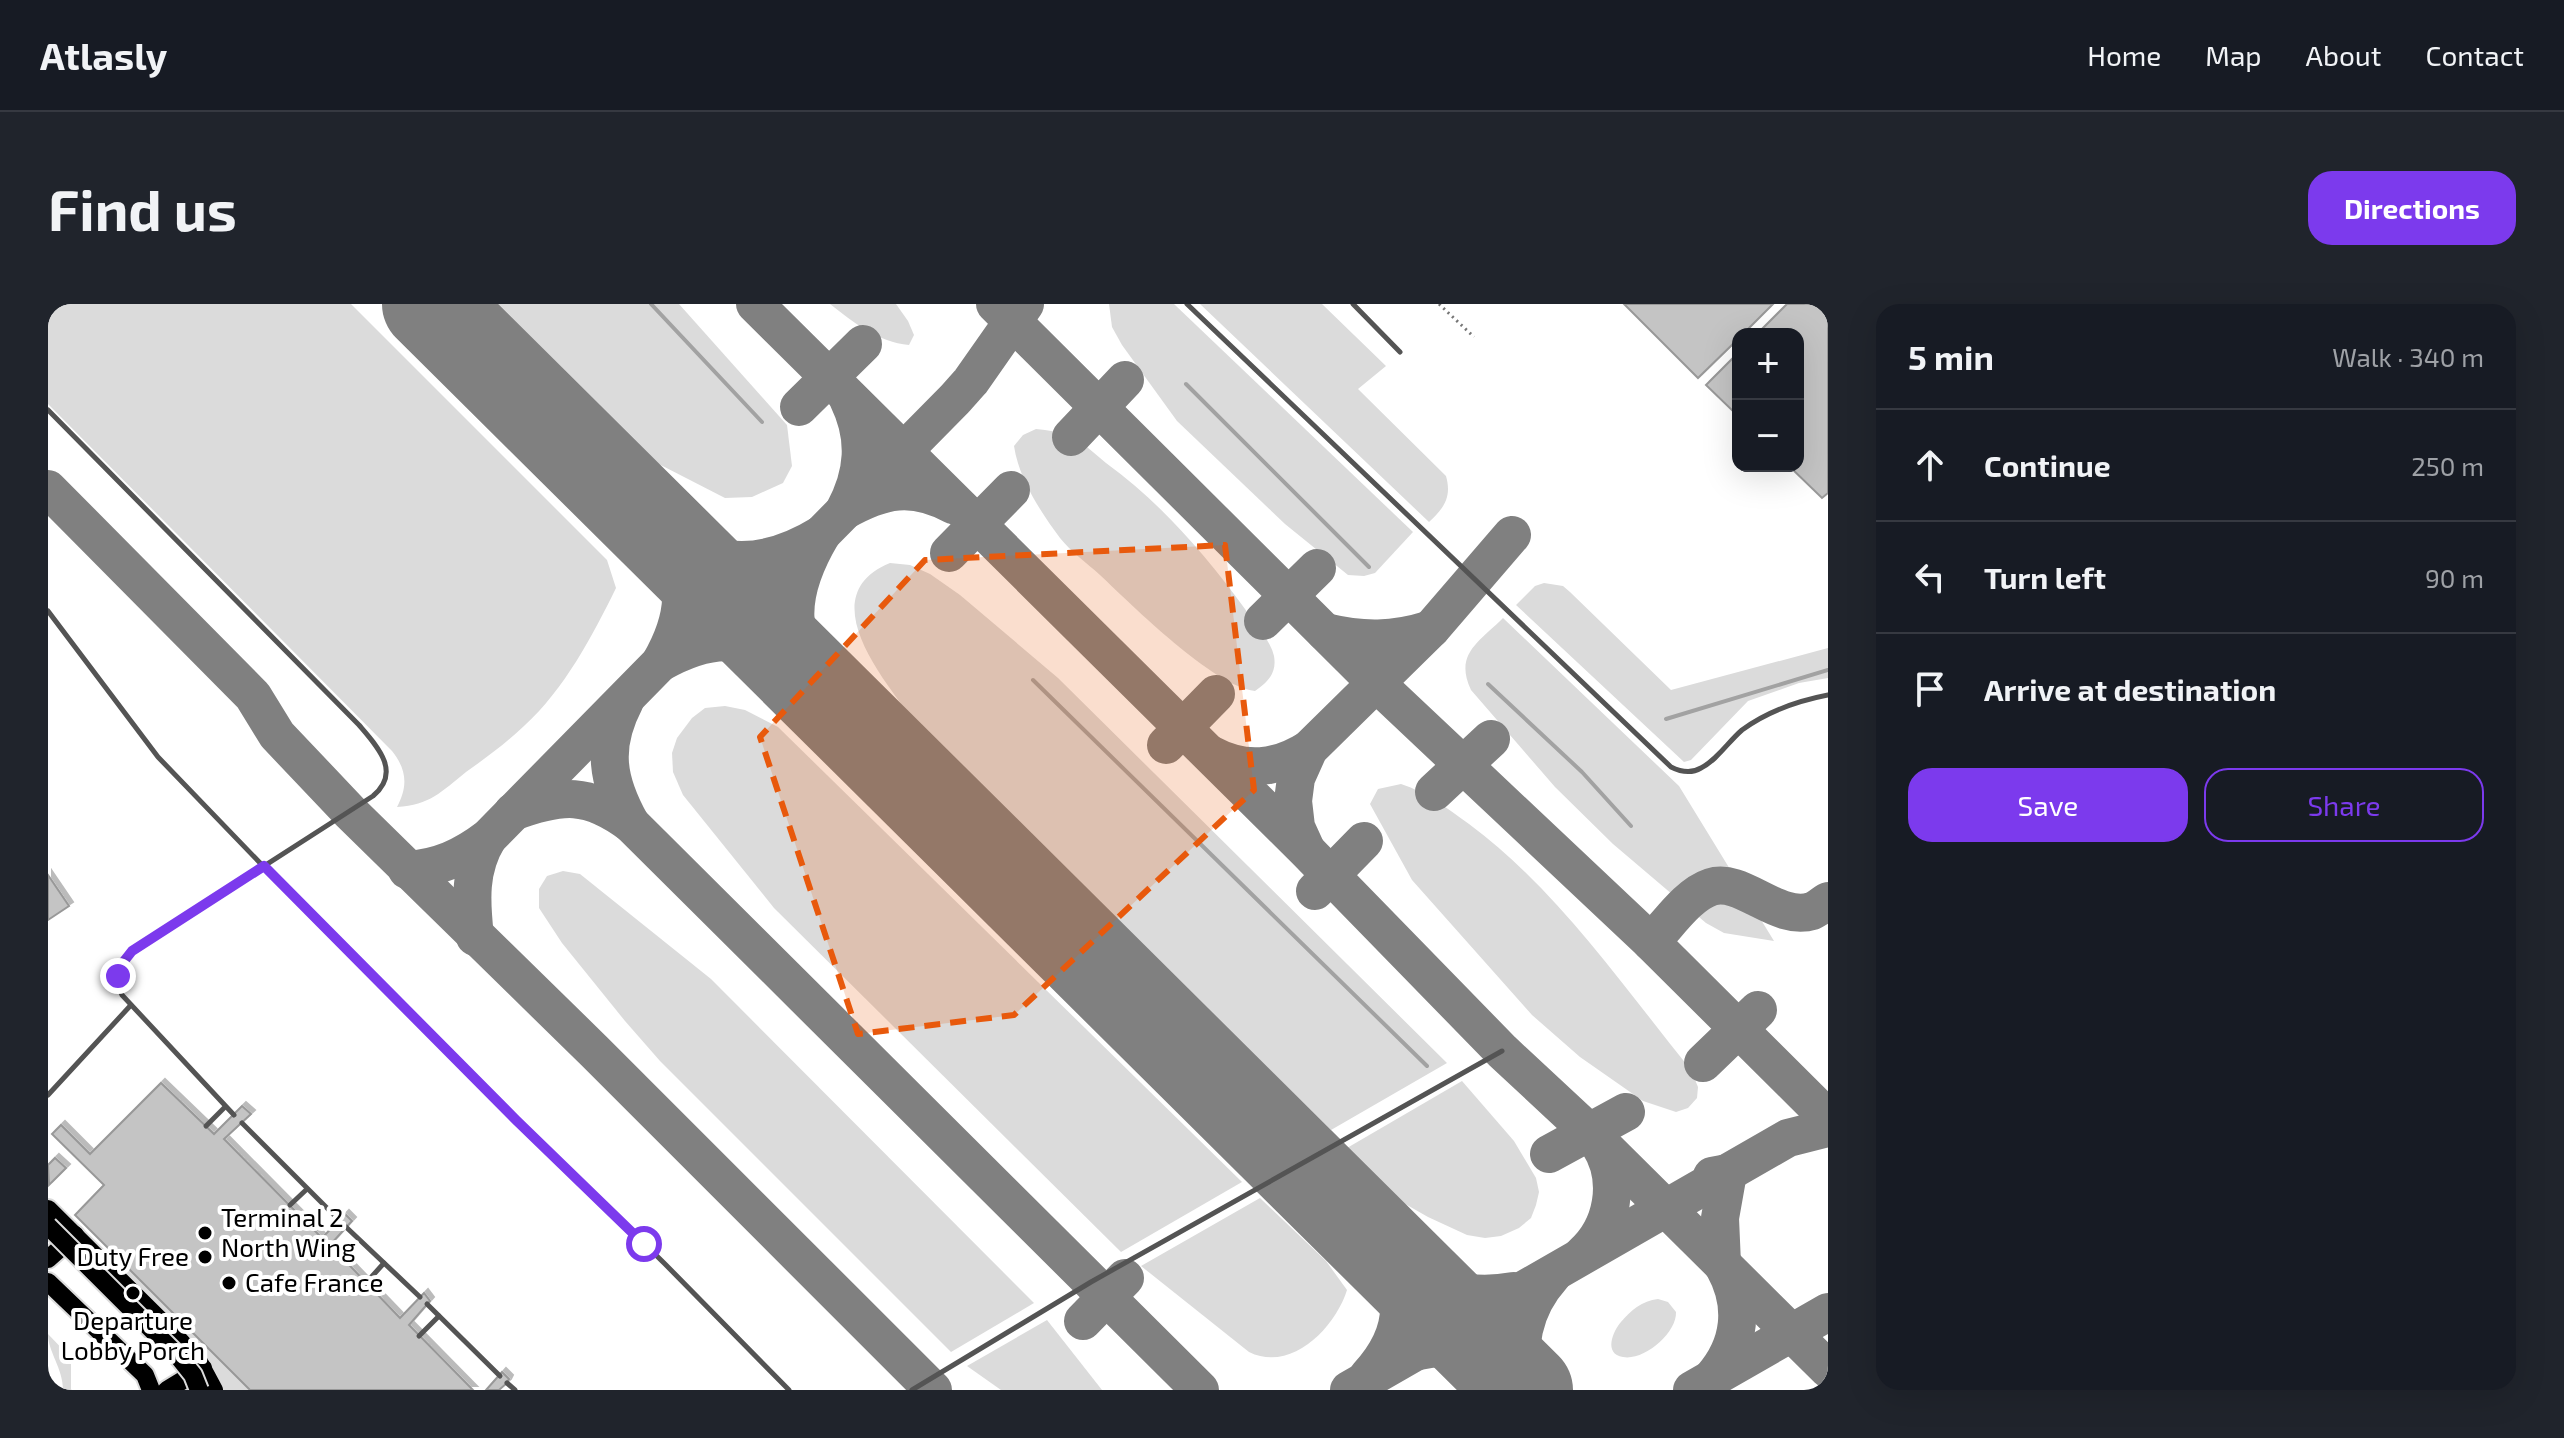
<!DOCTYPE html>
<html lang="en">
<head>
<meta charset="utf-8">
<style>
	:root { --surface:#171b24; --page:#20242c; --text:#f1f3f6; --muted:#9ea1a6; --line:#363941; --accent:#7c3aed }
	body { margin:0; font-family:"Exo 2",sans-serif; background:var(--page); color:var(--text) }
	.controls { position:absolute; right:24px; top:24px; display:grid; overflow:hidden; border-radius:16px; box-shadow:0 8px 32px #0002 }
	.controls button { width:72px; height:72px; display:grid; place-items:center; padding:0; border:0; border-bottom:2px solid var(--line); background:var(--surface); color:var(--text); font:40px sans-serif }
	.stop { position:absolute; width:24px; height:24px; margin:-18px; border:6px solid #7c3aed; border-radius:50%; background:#fff }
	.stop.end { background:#7c3aed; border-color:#fff; box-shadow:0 2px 8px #0008 }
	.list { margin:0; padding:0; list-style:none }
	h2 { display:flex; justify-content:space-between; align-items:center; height:104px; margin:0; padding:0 32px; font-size:34px }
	h2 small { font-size:26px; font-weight:400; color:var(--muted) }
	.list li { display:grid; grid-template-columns:52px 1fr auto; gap:24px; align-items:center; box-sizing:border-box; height:112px; padding:0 32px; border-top:2px solid var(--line) }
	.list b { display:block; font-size:30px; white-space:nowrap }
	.list em { font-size:26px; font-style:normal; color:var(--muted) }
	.actions { display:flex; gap:16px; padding:24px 32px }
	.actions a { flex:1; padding:18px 0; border:2px solid var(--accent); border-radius:24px; text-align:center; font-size:28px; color:var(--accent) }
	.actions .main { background:var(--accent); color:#fff }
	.icon { flex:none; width:44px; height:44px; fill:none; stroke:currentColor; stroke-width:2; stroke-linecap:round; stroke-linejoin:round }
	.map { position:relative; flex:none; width:1780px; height:1086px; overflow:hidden; border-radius:24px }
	header { display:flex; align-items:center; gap:48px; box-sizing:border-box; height:112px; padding:0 40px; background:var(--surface); border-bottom:2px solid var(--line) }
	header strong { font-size:38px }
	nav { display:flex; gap:44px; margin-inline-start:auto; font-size:28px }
	.intro { display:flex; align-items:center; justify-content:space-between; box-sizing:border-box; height:192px; padding:0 48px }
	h1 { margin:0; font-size:56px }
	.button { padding:20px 36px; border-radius:24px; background:var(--accent); color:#fff; font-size:28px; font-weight:700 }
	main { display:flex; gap:48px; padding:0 48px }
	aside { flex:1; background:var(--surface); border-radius:24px; box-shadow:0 8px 32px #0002 }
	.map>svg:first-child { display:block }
	.green { fill:#dbdbdb }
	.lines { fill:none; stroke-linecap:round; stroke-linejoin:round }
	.stream { stroke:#a2a2a2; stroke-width:4 }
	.taxiway { stroke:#808080; stroke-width:38 }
	.runway { stroke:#808080; stroke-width:96 }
	.building { fill:#c4c4c4; stroke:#989898; stroke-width:2; filter:url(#shadow) }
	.primary-casing { stroke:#dbdbdb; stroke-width:22 }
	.path { stroke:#767676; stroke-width:3; stroke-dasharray:2 4; stroke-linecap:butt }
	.service { stroke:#545454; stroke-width:5 }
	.primary { stroke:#000; stroke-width:18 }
	.primary-bridge-casing { stroke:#dbdbdb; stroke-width:22; stroke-linecap:butt }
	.primary-bridge { stroke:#000; stroke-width:18 }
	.route { stroke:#7c3aed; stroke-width:10 }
	.marked { fill:#e8590c; fill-opacity:0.2; stroke:#e8590c; stroke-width:6; stroke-dasharray:16 10; stroke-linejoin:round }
	.poi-dot { fill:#000; stroke:#fff; stroke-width:3 }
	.labels { text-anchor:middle; stroke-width:8; stroke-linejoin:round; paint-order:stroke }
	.poi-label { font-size:26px; fill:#000; stroke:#fff; text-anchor:start }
</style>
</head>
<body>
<header>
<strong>Atlasly</strong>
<nav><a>Home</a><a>Map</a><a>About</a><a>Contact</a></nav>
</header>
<div class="intro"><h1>Find us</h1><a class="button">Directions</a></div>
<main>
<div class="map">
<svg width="1780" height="1086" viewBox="0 0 1780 1086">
	<defs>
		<filter id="shadow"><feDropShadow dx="4" dy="-4" stdDeviation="0" flood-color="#0004"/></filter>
	</defs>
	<rect width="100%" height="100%" fill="#fff"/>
	<g class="green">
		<path d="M0,0h303l256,256 9,28c-23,47 -52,102 -92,138 -18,17 -38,32 -58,46 -25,20 -36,33 -69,35 11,-21 10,-37 -5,-56l-344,-347z"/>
		<path d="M446,0h185l108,121 5,41 -9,17 -31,14 -27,1 -76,-39z"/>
		<path d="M782,0h66l12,17 6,14 -5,10c-31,-3 -55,-22 -79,-41z"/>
		<path d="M1061,0h65l239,228 -38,41 -11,3 -16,-1 -63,-51 -108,-103 -55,-76 -10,-18z"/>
		<path d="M1152,0h122l64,62 -28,23 88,87c6,21 -2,32 -17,46z"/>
		<path d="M988,125c12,1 24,3 36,8 12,6 23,17 34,26 55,40 99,91 139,146 9,14 25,30 29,47 3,17 -6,26 -19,35 -42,-5 -122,-85 -155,-116 -13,-12 -29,-23 -40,-37 -20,-27 -41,-59 -46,-92l9,-11z"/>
		<path d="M842,259l20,2 20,9 30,21 98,83 389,385 -116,67 -415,-406c-30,-42 -106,-128 -26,-161z"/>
		<path d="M1496,279l19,3 7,6 101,98 157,-42v30l-29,5 -51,18 -57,59 -7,2 -168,-157 19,-19z"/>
		<path d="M1455,314l176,168 95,155 -50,-8 -18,-10 -93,-79 -58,-57 -84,-97c-17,-36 8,-48 32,-72z"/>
		<path d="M677,402l20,4 33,17 464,455 -121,70 -347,-344 -91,-113 -10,-23 -1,-19 5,-15 15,-20 13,-10z"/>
		<path d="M1353,480c27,9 44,23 68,40 89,66 153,161 222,246l7,17 -1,11 -9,10 -12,4 -33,-11 -63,-44 -48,-42 -120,-135 -42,-76 8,-15z"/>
		<path d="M515,567l17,3 131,105 323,324 -83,49 -291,-291 -35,-40 -63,-78 -23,-35v-19l8,-13z"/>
		<path d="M1414,777l52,60 22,37 3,14 -3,13 -5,13 -12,10 -18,8 -16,2 -18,-3 -39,-18 -35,-20 -46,-49z"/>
		<path d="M1212,894l66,63 21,29c-12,38 -56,83 -98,62l-108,-86z"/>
		<path d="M69,953l133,133h-49l-89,-129z"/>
		<path d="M1610,995l10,3 8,10c1,21 -32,49 -53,45 -20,-3 -10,-26 -2,-35 10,-12 21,-21 37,-23z"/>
		<path d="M999,1016l55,70h-101l-34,-24z"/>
		<path d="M0,1030l23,24v32h-8c0,-22 -15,-38 -15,-56z"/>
	</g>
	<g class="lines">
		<g class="stream">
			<path d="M603,0l111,118"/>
			<path d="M1138,80l183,183"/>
			<path d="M985,376l394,386"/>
			<path d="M1440,380l94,88 49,54"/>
			<path d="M1618,415l162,-49"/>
		</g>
		<g class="taxiway">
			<path d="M707,0l552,547 195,200 87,81 239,237"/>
			<path d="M947,0l380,378 276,260 177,176"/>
			<path d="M800,95c19,39 16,75 -4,112 39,-22 68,-28 109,-6"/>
			<path d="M751,103l64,-63"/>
			<path d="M1023,133l54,-57"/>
			<path d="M0,185l205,207 24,39 73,77 244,239 339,339"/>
			<path d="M613,231c58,33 104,34 161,-1 -37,62 -35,102 3,163"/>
			<path d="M613,231c29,44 25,83 -1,128 50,-28 83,-28 132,2"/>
			<path d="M901,249l62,-63"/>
			<path d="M1215,317l54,-53"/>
			<path d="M1277,328c38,9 68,9 106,-3"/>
			<path d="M1118,441l50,-51"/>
			<path d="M1162,450c35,19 67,15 99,-5"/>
			<path d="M1386,488l57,-53"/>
			<path d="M465,508c49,-18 75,-20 118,12 -24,-43 -30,-77 -6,-123"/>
			<path d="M583,520l569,566"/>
			<path d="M1258,545l-10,-22 -3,-26 3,-23 13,-29 122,-120 81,-94"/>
			<path d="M359,566c32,-2 56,-13 81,-32l172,-175 45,-38 76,-54 24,-20 150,-152 16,-18 54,-77"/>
			<path d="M1267,587l49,-50"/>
			<path d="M427,633c-4,-36 -6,-68 13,-99"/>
			<path d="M1603,638c17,-17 36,-47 60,-55 31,-10 66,35 101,24 5,-2 11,-7 16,-10"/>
			<path d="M1655,759l55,-53"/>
			<path d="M1501,850l77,-42"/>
			<path d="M1664,872l16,-3 -8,45 2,46"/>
			<path d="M1320,930c39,49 44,94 0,142"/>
			<path d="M1534,951c31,-27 40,-75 17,-111"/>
			<path d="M1358,967c34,21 69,27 108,20"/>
			<path d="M1035,1017l42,-43"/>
			<path d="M1371,1047c30,-7 55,-1 81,15"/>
			<path d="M1664,1074c29,-33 33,-73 12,-111"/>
			<path d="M1301,1086l439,-252 40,-10"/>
			<path d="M1478,1086c-11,-41 -3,-82 26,-114"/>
			<path d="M1644,1086l136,-78"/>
		</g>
		<path class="runway" d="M382,0l1095,1086"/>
	</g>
	<g class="building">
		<path d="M1576,0h149l-30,30h-5v5l-40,39z"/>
		<path d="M1739,0h41v189l-6,5 -33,-32h9v-132h-41z"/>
		<path d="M1690,49v63l-32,-31z"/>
		<path d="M0,571l21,31 -21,14z"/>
		<path d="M113,779l53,51 28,-28 9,8 -27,25 98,99 23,-24 7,7 -22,24 70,73 24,-25 6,8 -21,24 64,65h-223l-175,-175 29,-30 -52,-51 9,-9 29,29z"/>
		<path d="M7,854l11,10 -17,17 -1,-20z"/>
		<path d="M454,1068l7,7 -2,4 -8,7h-13z"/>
	</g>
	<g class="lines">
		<defs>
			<g id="primary">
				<path d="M0,905l125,124 26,29 15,28"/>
				<path d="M0,955l27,-24"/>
				<path d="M0,978l97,93 6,15"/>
				<path d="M119,1086l36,-22"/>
			</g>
		</defs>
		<use href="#primary" class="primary-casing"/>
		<path class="path" d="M1391,0l35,33"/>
		<g class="service">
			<path d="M1139,0l484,463c10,5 20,7 30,1 16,-8 27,-26 41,-38 26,-19 55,-29 86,-35"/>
			<path d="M1305,0l47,48"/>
			<path d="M0,106l311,315c18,21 43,47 14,71l-241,155c-13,12 -17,27 -10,44l112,120"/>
			<path d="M0,307l110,146 156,162 351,345 124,126"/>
			<path d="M0,791l83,-90"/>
			<path d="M194,819l97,97"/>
			<path d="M158,822l19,-19"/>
			<path d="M242,901l17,-16"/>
			<path d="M298,923l74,70"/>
			<path d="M318,979l18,-20"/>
			<path d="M379,1000l73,72"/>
			<path d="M371,1032l20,-20"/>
			<path d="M459,1079l8,7"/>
			<path d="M864,1086l179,-108 411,-231"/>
		</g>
		<use href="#primary" class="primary"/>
		<defs>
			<path id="primary-bridge" d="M0,922l129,129 16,20 6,15"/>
		</defs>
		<use href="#primary-bridge" class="primary-bridge-casing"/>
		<use href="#primary-bridge" class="primary-bridge"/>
	</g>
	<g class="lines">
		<path class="route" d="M70,672l3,-11 11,-14 132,-85 252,254 128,124"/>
	</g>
	<path class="marked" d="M1177,241l29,245 -240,225 -156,19 -98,-297 165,-177z"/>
	<g class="poi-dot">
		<circle cx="157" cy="929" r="8"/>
		<circle cx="157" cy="953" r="8"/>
		<circle cx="181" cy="979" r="8"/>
		<circle cx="85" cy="989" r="8"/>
	</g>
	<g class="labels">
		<g class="poi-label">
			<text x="173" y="923">Terminal 2<tspan x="173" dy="30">North Wing</tspan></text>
			<text x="141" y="962" text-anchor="end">Duty Free</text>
			<text x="197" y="988">Cafe France</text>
			<text x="85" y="1026" text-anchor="middle">Departure<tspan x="85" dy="30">Lobby Porch</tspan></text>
		</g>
	</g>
</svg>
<div class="controls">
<button>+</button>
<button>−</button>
</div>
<div class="stop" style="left:596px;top:940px"></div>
<div class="stop end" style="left:70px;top:672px"></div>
</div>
<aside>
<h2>5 min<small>Walk · 340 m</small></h2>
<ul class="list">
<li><svg class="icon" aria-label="ahead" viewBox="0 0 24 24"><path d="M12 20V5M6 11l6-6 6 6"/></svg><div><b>Continue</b></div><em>250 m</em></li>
<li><svg class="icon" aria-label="left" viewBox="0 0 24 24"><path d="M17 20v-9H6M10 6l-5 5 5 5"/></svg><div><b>Turn left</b></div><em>90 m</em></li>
<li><svg class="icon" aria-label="arrive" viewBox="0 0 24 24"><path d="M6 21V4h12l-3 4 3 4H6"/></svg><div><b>Arrive at destination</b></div></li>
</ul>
<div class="actions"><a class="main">Save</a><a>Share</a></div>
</aside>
</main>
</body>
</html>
